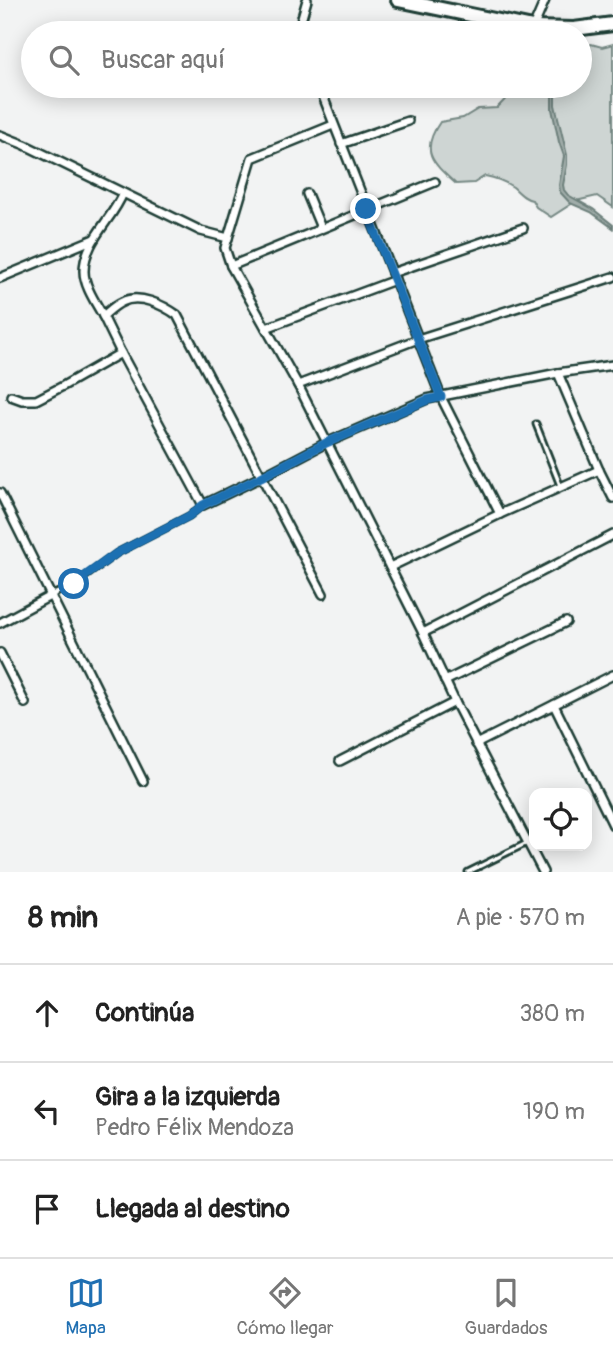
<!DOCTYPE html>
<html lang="es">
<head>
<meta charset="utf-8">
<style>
	:root { --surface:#fff; --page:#f6f6f6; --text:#222; --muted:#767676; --line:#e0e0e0; --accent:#1f6fb2 }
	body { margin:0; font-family:Pangolin,sans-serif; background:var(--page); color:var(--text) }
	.controls { position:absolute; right:21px; bottom:21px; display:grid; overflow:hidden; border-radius:14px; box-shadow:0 4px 18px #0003 }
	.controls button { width:63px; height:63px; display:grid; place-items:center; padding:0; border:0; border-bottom:2px solid var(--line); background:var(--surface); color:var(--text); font:35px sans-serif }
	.stop { position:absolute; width:21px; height:21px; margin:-16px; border:5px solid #1f6fb2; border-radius:50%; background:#fff }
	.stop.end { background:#1f6fb2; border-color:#fff; box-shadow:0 2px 7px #0008 }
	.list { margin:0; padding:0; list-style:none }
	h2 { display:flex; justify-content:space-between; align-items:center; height:91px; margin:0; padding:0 28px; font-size:30px }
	h2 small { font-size:23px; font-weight:400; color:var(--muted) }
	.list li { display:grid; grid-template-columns:46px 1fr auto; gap:21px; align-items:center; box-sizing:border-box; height:98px; padding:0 28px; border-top:2px solid var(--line) }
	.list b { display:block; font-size:26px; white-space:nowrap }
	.list p { margin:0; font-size:23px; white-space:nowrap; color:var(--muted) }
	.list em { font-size:23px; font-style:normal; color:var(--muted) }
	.icon { flex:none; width:38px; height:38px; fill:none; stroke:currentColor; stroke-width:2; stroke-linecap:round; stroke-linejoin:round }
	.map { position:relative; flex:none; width:613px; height:872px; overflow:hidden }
	.search { position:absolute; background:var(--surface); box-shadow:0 4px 18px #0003; left:21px; right:21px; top:21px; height:77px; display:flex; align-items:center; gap:18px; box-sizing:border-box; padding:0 24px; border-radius:38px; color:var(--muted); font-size:26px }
	.sheet { height:385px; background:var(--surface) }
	nav { display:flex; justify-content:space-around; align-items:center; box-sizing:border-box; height:98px; border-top:2px solid var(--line); background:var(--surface); font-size:19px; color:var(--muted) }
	nav a { display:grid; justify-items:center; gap:4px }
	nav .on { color:var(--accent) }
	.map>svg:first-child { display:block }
	.green { fill:#ced5d3; stroke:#768984; stroke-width:2 }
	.water { fill:#a1adaa; stroke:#6d807b; stroke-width:2 }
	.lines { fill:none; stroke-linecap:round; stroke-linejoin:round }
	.stream { stroke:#6d807b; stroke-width:2 }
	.lane-casing { stroke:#1f3d34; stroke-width:9 }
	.street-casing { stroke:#1f3d34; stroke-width:12 }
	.primary-casing { stroke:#1f3d34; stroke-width:18 }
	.lane { stroke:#fff; stroke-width:3.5 }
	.street { stroke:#fff; stroke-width:7 }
	.primary { stroke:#fff; stroke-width:12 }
	.route { stroke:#1f6fb2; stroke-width:9 }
</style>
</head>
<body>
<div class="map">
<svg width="613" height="872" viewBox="0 0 613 872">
	<rect width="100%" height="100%" fill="#f2f3f3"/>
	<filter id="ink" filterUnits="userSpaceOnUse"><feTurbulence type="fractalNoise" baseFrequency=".0143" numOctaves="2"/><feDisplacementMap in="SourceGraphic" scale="14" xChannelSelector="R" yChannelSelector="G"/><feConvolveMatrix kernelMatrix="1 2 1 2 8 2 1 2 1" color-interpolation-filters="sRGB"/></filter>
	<g filter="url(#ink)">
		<path class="green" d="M591,44l11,3 11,-3v163l-16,-11 -21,5 -25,16 -15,-10 -4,-7c-9,-2 -12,-7 -19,-13 -9,-6 -17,-9 -28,-11l-11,7 -18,1c-23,-21 -37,-32 -16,-62l23,-4 15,-9 19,-1 21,-22h62v-33z"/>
		<path class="water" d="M552,86h3v19l12,50v10l-4,20 1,5 4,5 25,14 20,16v3l-22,-16 -21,-9 -10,-11 -1,-7 5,-29 -5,-14 -7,-33z"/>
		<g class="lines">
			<path class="stream" d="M490,31l16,2"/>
			<defs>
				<g id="lane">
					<path d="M536,424l24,61"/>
					<path d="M54,594l20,-9 43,-32 72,-37 14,-11"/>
					<path d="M468,872l59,-29"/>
				</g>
				<g id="street">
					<path d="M533,28l12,-28"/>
					<path d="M301,33v-12l6,-21"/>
					<path d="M319,86l122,311 59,117"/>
					<path d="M333,125l-81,33 -27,90 6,18 67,119 125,248 32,69 88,170"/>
					<path d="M0,135l25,10 176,86 27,7"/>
					<path d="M341,144l67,-23"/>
					<path d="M123,193c-10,26 -39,48 -39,78 0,15 12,32 19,45 6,-5 12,-11 19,-14 17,-9 41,3 55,13l146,279"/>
					<path d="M307,194l14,34"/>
					<path d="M231,266l204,-84"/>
					<path d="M392,273l131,-45"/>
					<path d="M0,278l94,-39"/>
					<path d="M103,316l18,37 82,152 58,-28 65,-34 101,-44 131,-26 55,-8"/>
					<path d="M266,328l129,-48"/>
					<path d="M558,373l41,97 14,28"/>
					<path d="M298,385l120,-46 195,-62"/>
					<path d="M11,396l11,4h14l27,-14 58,-33"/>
					<path d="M0,493l143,288"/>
					<path d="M390,567l110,-53 99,-44"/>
					<path d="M0,623l52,-28"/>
					<path d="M423,633l190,-98"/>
					<path d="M0,653l25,50"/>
					<path d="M445,681l121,-59"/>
					<path d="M554,705l59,120"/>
					<path d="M476,744l137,-69"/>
					<path d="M340,761l115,-59"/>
				</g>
				<path id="primary" d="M398,0l135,28 41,1 39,-5"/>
			</defs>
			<use href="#lane" class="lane-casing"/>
			<use href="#street" class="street-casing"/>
			<use href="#primary" class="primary-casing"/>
			<use href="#lane" class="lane"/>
			<use href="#street" class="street"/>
			<use href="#primary" class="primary"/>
		</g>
	</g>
	<g class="lines" filter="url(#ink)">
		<path class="route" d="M74,584l43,-31 72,-37 14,-11 58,-28 65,-34 101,-43 14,-3 -75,-188"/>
	</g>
</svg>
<div class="controls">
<button><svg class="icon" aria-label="locate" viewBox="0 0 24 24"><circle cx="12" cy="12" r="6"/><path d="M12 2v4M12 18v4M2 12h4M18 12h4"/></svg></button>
</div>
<div class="stop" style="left:74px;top:584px"></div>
<div class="stop end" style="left:366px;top:209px"></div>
<div class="search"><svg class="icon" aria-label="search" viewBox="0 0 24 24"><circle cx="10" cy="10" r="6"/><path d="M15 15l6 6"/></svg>Buscar aquí</div>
</div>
<section class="sheet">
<h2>8 min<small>A pie · 570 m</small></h2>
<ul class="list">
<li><svg class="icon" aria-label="ahead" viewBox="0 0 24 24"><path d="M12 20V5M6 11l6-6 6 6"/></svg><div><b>Continúa</b></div><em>380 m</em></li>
<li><svg class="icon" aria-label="left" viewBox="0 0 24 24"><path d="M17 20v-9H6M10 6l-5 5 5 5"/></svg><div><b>Gira a la izquierda</b><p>Pedro Félix Mendoza</p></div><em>190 m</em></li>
<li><svg class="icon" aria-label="arrive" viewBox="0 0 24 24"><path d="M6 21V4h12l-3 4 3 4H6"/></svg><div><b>Llegada al destino</b></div></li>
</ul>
</section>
<nav>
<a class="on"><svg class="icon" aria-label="map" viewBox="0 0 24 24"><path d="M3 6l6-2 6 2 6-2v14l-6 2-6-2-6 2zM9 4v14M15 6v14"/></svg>Mapa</a>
<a><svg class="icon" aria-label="directions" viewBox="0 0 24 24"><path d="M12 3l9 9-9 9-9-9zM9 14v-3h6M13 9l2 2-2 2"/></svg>Cómo llegar</a>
<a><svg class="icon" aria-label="saved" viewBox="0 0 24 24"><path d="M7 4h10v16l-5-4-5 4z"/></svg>Guardados</a>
</nav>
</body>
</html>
